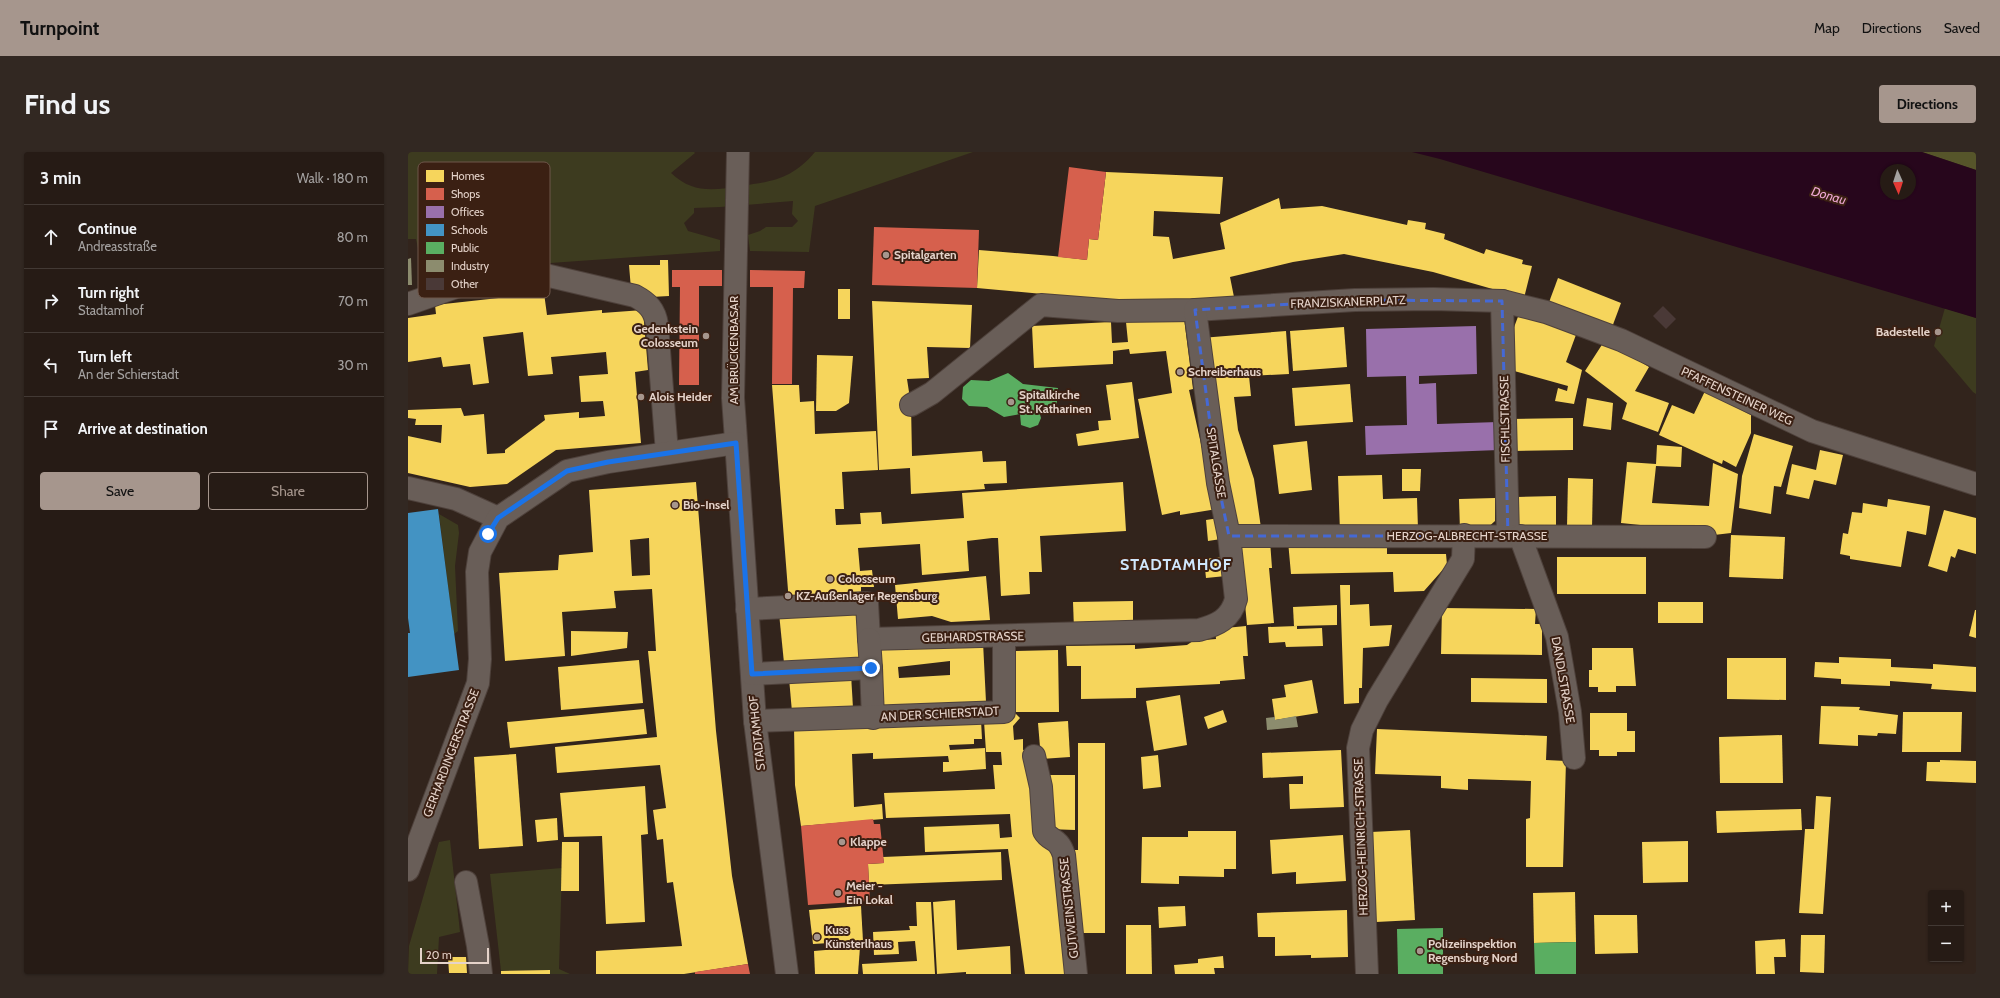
<!DOCTYPE html>
<html lang="en">
<head>
<meta charset="utf-8">
<style>
	:root { --surface:#261b15; --page:#322822; --text:#f1f3f6; --muted:#a4a1a0; --line:#423934; --accent:#a6968d }
	body { margin:0; font-family:Cabin,sans-serif; background:var(--page); color:var(--text) }
	.controls { position:absolute; right:12px; bottom:12px; display:grid; overflow:hidden; border-radius:4px; box-shadow:0 1px 3px #0004 }
	.controls button { width:36px; height:36px; display:grid; place-items:center; padding:0; border:0; border-bottom:1px solid var(--line); background:var(--surface); color:var(--text); font:20px sans-serif }
	.compass { position:absolute; left:1472px; top:12px; width:36px; height:36px; border-radius:50%; background:var(--surface); box-shadow:0 1px 3px #0004; rotate:177deg }
	.scale { position:absolute; left:12px; bottom:10px; width:69px; box-sizing:border-box; padding-left:4px; border:2px solid #e5d3ca; border-top:0; font-size:11px; line-height:14px; white-space:nowrap; color:#e5d3ca; -webkit-text-stroke:3px #3b2013; paint-order:stroke }
	.stop { position:absolute; width:12px; height:12px; margin:-9px; border:3px solid #1a73e8; border-radius:50%; background:#fff }
	.stop.end { background:#1a73e8; border-color:#fff; box-shadow:0 1px 4px #0008 }
	.list { margin:0; padding:0; list-style:none }
	h2 { display:flex; justify-content:space-between; align-items:center; height:52px; margin:0; padding:0 16px; font-size:17px }
	h2 small { font-size:13px; font-weight:400; color:var(--muted) }
	.list li { display:grid; grid-template-columns:26px 1fr auto; gap:12px; align-items:center; box-sizing:border-box; height:64px; padding:0 16px; border-top:1px solid var(--line) }
	.list b { display:block; font-size:15px; white-space:nowrap }
	.list p { margin:0; font-size:13px; white-space:nowrap; color:var(--muted) }
	.list em { font-size:13px; font-style:normal; color:var(--muted) }
	.actions { display:flex; gap:8px; padding:12px 16px }
	.actions a { flex:1; padding:9px 0; border:1px solid var(--accent); border-radius:4px; text-align:center; font-size:14px; color:var(--accent) }
	.actions .main { background:var(--accent); color:#111 }
	.icon { flex:none; width:22px; height:22px; fill:none; stroke:currentColor; stroke-width:2; stroke-linecap:round; stroke-linejoin:round }
	.map { position:relative; flex:none; width:1568px; height:822px; overflow:hidden; border-radius:4px }
	header { display:flex; align-items:center; gap:24px; box-sizing:border-box; height:56px; padding:0 20px; background:var(--accent); color:#111 }
	header strong { font-size:19px }
	nav { display:flex; gap:22px; margin-inline-start:auto; font-size:14px }
	.intro { display:flex; align-items:center; justify-content:space-between; box-sizing:border-box; height:96px; padding:0 24px }
	h1 { margin:0; font-size:28px }
	.button { padding:10px 18px; border-radius:4px; background:var(--accent); color:#111; font-size:14px; font-weight:700 }
	main { display:flex; gap:24px; padding:0 24px }
	aside { flex:1; background:var(--surface); border-radius:4px; box-shadow:0 1px 3px #0004 }
	.map>svg:first-child { display:block }
	.green { fill:#3d3b1f }
	.forest { fill:#56552a }
	.water { fill:#27061c; fill-rule:evenodd }
	.homes { fill:#f6d55c; fill-rule:evenodd }
	.shops { fill:#d6604d }
	.offices { fill:#9970ab }
	.schools { fill:#4393c3 }
	.public { fill:#5aae61 }
	.industry { fill:#8c8c6e }
	.building { fill:#4a3937 }
	.lines { fill:none; stroke-linecap:round; stroke-linejoin:round }
	.minor-casing { stroke:#4e413b; stroke-width:24 }
	.minor { stroke:#695e58; stroke-width:22 }
	.route { stroke:#1a73e8; stroke-width:5 }
	.marked { fill:none; stroke:#4569d5; stroke-width:3; stroke-dasharray:8 5; stroke-linejoin:round }
	.poi-dot { fill:#a6968d; stroke:#3b2013; stroke-width:1.5 }
	.labels { text-anchor:middle; stroke-width:4; stroke-linejoin:round; paint-order:stroke }
	.poi-label { font-size:12px; font-weight:bold; fill:#e5d3ca; stroke:#3b2013; text-anchor:start }
	.street-label { font-size:12px; fill:#e5d3ca; stroke:#3b2013 }
	.water-label { font-size:13px; font-style:italic; fill:#eea7d3; stroke:#3b2013 }
	.district-label { font-size:16px; font-weight:bold; letter-spacing:1px; fill:#cfe7fd; stroke:#3b2013 }
	.key { fill:#3b2013; stroke:#6e564a; stroke-width:1 }
	.key-label { font-size:11px; fill:#e5d3ca }
</style>
</head>
<body>
<header>
<strong>Turnpoint</strong>
<nav><a>Map</a><a>Directions</a><a>Saved</a></nav>
</header>
<div class="intro"><h1>Find us</h1><a class="button">Directions</a></div>
<main>
<aside>
<h2>3 min<small>Walk · 180 m</small></h2>
<ul class="list">
<li><svg class="icon" aria-label="ahead" viewBox="0 0 24 24"><path d="M12 20V5M6 11l6-6 6 6"/></svg><div><b>Continue</b><p>Andreasstraße</p></div><em>80 m</em></li>
<li><svg class="icon" aria-label="right" viewBox="0 0 24 24"><path d="M7 20v-9h11M14 6l5 5-5 5"/></svg><div><b>Turn right</b><p>Stadtamhof</p></div><em>70 m</em></li>
<li><svg class="icon" aria-label="left" viewBox="0 0 24 24"><path d="M17 20v-9H6M10 6l-5 5 5 5"/></svg><div><b>Turn left</b><p>An der Schierstadt</p></div><em>30 m</em></li>
<li><svg class="icon" aria-label="arrive" viewBox="0 0 24 24"><path d="M6 21V4h12l-3 4 3 4H6"/></svg><div><b>Arrive at destination</b></div></li>
</ul>
<div class="actions"><a class="main">Save</a><a>Share</a></div>
</aside>
<div class="map">
<svg width="1568" height="822" viewBox="0 0 1568 822">
	<rect width="100%" height="100%" fill="#32241c"/>
	<g class="green">
		<path d="M0,0h286l1,1 -24,20c22,21 43,17 71,13 32,-5 50,-7 73,-34h158l-158,54 -6,46 -59,-1 -2,-16 12,-4 6,-4h26l6,-6 -6,-7 1,-13 -73,6 -26,1v5l-10,10 4,8 32,9v11l-297,21 -7,-33h-8z"/>
		<path d="M1537,156l31,10v76l-3,-2 -39,-46z"/>
		<path d="M31,362l19,11 1,8 -4,33 3,65 -4,3z"/>
		<path d="M42,688l10,92 -21,5 -2,37h-29l1,-28 30,-104z"/>
		<path d="M154,716l-3,101 11,5h-20v-4l-49,1 -11,-97z"/>
	</g>
	<path class="forest" d="M1514,0h54v18z"/>
	<path class="water" d="M1004,0h510l54,18v148l-536,-159zM1478,18h24v24h-24z"/>
	<g class="homes">
		<path d="M698,20l117,5 -3,37 -66,-3 -1,25 16,1 4,22 52,-10 -5,-26 59,-25 2,11 41,-3 85,19 1,-5 18,3 -1,6 20,5 -1,5 40,15 2,-5 37,11 -1,4 10,2 -8,32 -91,-26 -89,-18 -51,8 -63,15 4,20 -52,10 -205,-19 2,-38 74,6 34,4 2,-21 9,1z"/>
		<path d="M252,108h8l1,36 -18,1 -20,-8 -2,-24h31z"/>
		<path d="M1150,126l63,25 -10,27 -63,-25z"/>
		<rect x="430" y="137" width="12" height="30"/>
		<path d="M136,141l3,22 55,-5v3l41,-3 5,60 -13,2 6,71 -85,7 -49,34 -37,3 -62,-14v-37l33,7 1,-18h-27l1,-6 -8,-1v-8l53,-2 3,8 20,-2 3,40 18,-1v-3l40,-30 -1,-5 35,-3v6l26,-2 -2,-15 -22,1 -2,-26 29,-2 -2,-22 -55,5 2,17 -25,2 -5,-44 -40,5 6,46 -16,2 -3,-21 -27,3 -2,-10 -33,5v-44l28,-4 -1,-9z"/>
		<path d="M464,149l100,4 -2,43 -43,-1 2,31 -22,1 4,26 1,51 70,-5 1,11 23,-1 1,22 -23,1 1,5 -74,5 -1,-26 -31,2z"/>
		<path d="M1111,162l58,18 -11,30 16,8 -8,34 -19,-3 3,-13 9,3 1,-5 -61,-17v-23z"/>
		<path d="M776,166l9,71 -4,1 22,99 6,20 -37,6v-4l-18,4 -24,-116 34,-6 -6,-42 -36,3 -1,-5 -16,2v13l-79,4 -2,-42 79,-4 1,21 16,-1 -2,-20z"/>
		<path d="M936,175l3,40 -54,4 -3,-40z"/>
		<path d="M878,179l3,43 -40,2 2,20 -17,1 4,33 16,49 7,49 -30,2 -30,-192z"/>
		<path d="M1197,188l44,27 -14,24 34,12 -11,29 -36,-13 5,-16 -42,-32z"/>
		<path d="M409,203l36,1 -4,47 -13,8h-20z"/>
		<path d="M724,230l7,56 -61,8 -2,-12 23,-4 -1,-9 13,-1 -5,-35z"/>
		<path d="M942,232l3,38 -58,4 -3,-38z"/>
		<path d="M364,233h27l1,17 14,-1 1,33 61,-3 2,39 -36,2 2,37h-9l1,16 25,-1 -1,-11 21,-1 1,12 82,-6 -2,-25 161,-11 3,49 -86,5 2,36h-13l1,22 -29,2 -3,-58h-6l-25,3 2,30 -47,4 -2,-31 -62,4 2,23 12,-1 2,17h-13v11l-72,5z"/>
		<path d="M1297,239l46,24v18l-15,34 -13,-7 -1,4 -63,-29 13,-30 22,9z"/>
		<path d="M1179,246l26,5 -2,27 -28,-4z"/>
		<path d="M1165,266v32l-62,1 -1,-32z"/>
		<path d="M1346,282l39,12 -12,41 -7,-1 -3,28 -32,-6 3,-32z"/>
		<path d="M899,289l5,49 -33,4 -6,-49z"/>
		<path d="M1249,293l25,2 -1,20 -25,-1 -4,37 57,3 4,-43 25,11 -7,59 -17,2v-6l-64,-3 -29,-3 6,-61 29,2z"/>
		<path d="M1412,298l23,5 -7,30 -22,-5 -5,19 -23,-5 6,-30 24,6z"/>
		<path d="M994,317h19l-1,22h-18z"/>
		<path d="M974,323l1,24 34,-1 1,31 -78,3 -2,-56z"/>
		<path d="M1160,326l25,1 -1,49 -25,-1z"/>
		<path d="M288,330l20,249 16,145 16,88 -64,10h-88v-23l86,-5 -9,-64 -6,1 -4,-44 -6,1 -4,-30 13,-2 -6,-43 -103,8 -2,-26 102,-10 -9,-86h8l-4,-62 -38,2 2,17 -54,4 3,44 -60,5 -6,-88 59,-3 1,-15 34,-3 -4,-62zM241,386l1,37 -18,1 -2,-36z"/>
		<path d="M1148,344v31l-38,1 -1,-31z"/>
		<path d="M1087,346v23l-10,9h-25l-1,-31z"/>
		<path d="M1480,347l42,7 -4,29 -19,-4 -6,36 -51,-8v-3l-10,-2 3,-21 5,1 4,-22 10,1 1,-10 24,4z"/>
		<path d="M1536,358l32,8v36l-18,-5 -3,9 -4,-2 -4,16 -19,-6z"/>
		<path d="M811,366l2,21 -13,2 -2,-21z"/>
		<path d="M1323,383l54,2 -2,42 -54,-2z"/>
		<path d="M827,388l35,1 2,27h-3l5,55 -27,2 -4,-42z"/>
		<path d="M979,388v14h59l1,11 -23,26 -30,1 -1,-20 -102,2 -3,-33z"/>
		<path d="M816,405l2,19 -20,2 -2,-19z"/>
		<rect x="1149" y="405" width="89" height="37"/>
		<path d="M578,424l4,44 -39,2 -19,-6 -34,3 -3,-34z"/>
		<path d="M932,433h10v20l19,-1 1,22 22,-1 -3,21 -26,2 -1,40h-3v15l-15,1z"/>
		<path d="M725,449v27l-59,1 -1,-27z"/>
		<rect x="1250" y="450" width="45" height="21"/>
		<path d="M929,453v20l-43,1 -1,-19z"/>
		<path d="M448,456l3,50 -75,5 -5,-50z"/>
		<path d="M1034,456l94,1 -1,15h7v31l-101,-1z"/>
		<path d="M1567,458h1v28l-7,-2z"/>
		<path d="M838,474l2,30h-5l2,23 -25,2v3l-84,4v10l-55,1v-33h-14l-1,-20 69,-1v4l52,-4 6,-4 23,-2 -1,-10z"/>
		<path d="M889,474v3l25,-1 1,18 -37,1 -1,-5 -16,1 -1,-16z"/>
		<path d="M163,479l57,1 -1,16 -56,8z"/>
		<path d="M575,490l3,60 -104,5 -4,-63zM542,509v14l-51,3 -1,-11z"/>
		<path d="M1184,496h41l3,38h-20v6h-18v-5h-9v-17h3z"/>
		<path d="M650,498l1,62h-45l6,6 -7,8 1,14 9,-1v11l7,-1 22,94 18,131h-45l-17,-125 -83,3 -1,-25 75,-3 1,14 12,-1 -2,-23 -124,4 -2,-25 111,-4 -2,-24h9l-1,-13h-15l-2,-31 21,-3 8,-67z"/>
		<path d="M1431,505l52,2v8l42,2v-5l43,3v25l-45,-3 1,-5 -42,-3v5l-49,-2v-5l-27,-2 1,-15 24,1z"/>
		<path d="M1319,506h59v42l-59,-1z"/>
		<path d="M231,508l4,43 -82,7 -3,-43z"/>
		<path d="M443,522l2,34 -61,4 -3,-34z"/>
		<path d="M1063,526l76,1v24l-76,-1z"/>
		<path d="M904,528l6,33 -43,7 -3,-21 14,-2 -2,-12z"/>
		<path d="M772,543l7,50 -33,6 -8,-50z"/>
		<path d="M1413,554l39,1 -1,3 39,5 -2,19 -18,-1 -1,3 -19,-1v11l-39,-2z"/>
		<path d="M236,557l3,25 -137,14 -3,-26z"/>
		<path d="M815,558l4,12 -19,7 -4,-12z"/>
		<path d="M1495,560h59l-1,40h-59z"/>
		<path d="M1182,561h37v18h8v21h-18v4h-18v-6h-9z"/>
		<path d="M573,568l1,19h-8v5l-25,1 1,5 35,-2 1,21 -43,3v-10h6l-1,-6 -75,3v-6l-21,1 2,53 28,-3 1,15 -82,7 -6,-41 -1,-59z"/>
		<path d="M660,569l2,36 -29,2 -3,-36z"/>
		<path d="M969,577l170,7 -1,24 20,1 -3,106h-37v-48l4,-1 1,-37 -63,-2v11l-27,-2v-12l-66,-2z"/>
		<path d="M1374,583l1,48h-63l-1,-46z"/>
		<path d="M670,591h27v190h-32v-83h5z"/>
		<path d="M933,598l3,57 -54,2 -1,-25h14v-8l-40,2 -1,-25z"/>
		<path d="M108,602l7,92 -44,3 -5,-92z"/>
		<path d="M750,603l3,32 -18,2 -2,-32z"/>
		<path d="M1532,608l36,1v22l-50,-2 1,-19h13z"/>
		<path d="M640,623h27v55l-27,-1z"/>
		<path d="M237,634l3,48 -7,1 4,87 -39,2 -4,-88 -38,1 -4,-44z"/>
		<path d="M1408,644l15,1 -8,117 -24,-1 6,-84h9z"/>
		<path d="M1393,657l1,21 -85,3 -1,-22z"/>
		<path d="M149,666l1,22 -21,2 -2,-22z"/>
		<path d="M1002,678l5,90 -39,2 -5,-90z"/>
		<path d="M780,679h48v38h-12v8l-45,-1v8l-38,-1 1,-46h46z"/>
		<path d="M935,683l3,46 -50,3v-12l-24,2 -2,-34z"/>
		<path d="M1280,689v41l-45,1 -1,-41z"/>
		<path d="M154,690h17v49h-18z"/>
		<path d="M593,700l1,28 -133,5 -1,-21 16,-1 -1,-6z"/>
		<path d="M1167,740l1,50 -42,1 -1,-50z"/>
		<path d="M547,748l2,50 53,-4 1,28h-45v-2l-29,2 -4,-72z"/>
		<path d="M508,750h15l4,72h-72l-1,-10 55,-3 -2,-20 -17,1 1,12 -25,1 -1,-23 37,-2 -1,-4h8z"/>
		<path d="M453,754l2,35 -50,3 -4,-34z"/>
		<path d="M777,754l1,20 -27,2 -1,-21z"/>
		<path d="M939,758l1,47 -37,1v-3l-36,1v-19h-17l-1,-24z"/>
		<path d="M1186,763h43l1,38 -43,1z"/>
		<path d="M718,773h25l1,49h-26z"/>
		<path d="M1393,783h24l-1,38 -24,-1z"/>
		<path d="M1377,787l1,18h-12l1,17h-19l-1,-33z"/>
		<path d="M452,795l-2,27h-43l-1,-23z"/>
		<path d="M815,804l1,12h-10l1,6h-40l-1,-9 24,-2v-4z"/>
		<path d="M40,805h18l1,16h-18z"/>
		<path d="M142,818v4h-49v-3z"/>
	</g>
	<g class="shops">
		<path d="M661,15l37,5 -8,68 -9,-1 -2,21 -29,-3z"/>
		<path d="M466,75l105,3 -2,58 -105,-3z"/>
		<path d="M264,118h50v16h-23v99h-20l1,-98h-8z"/>
		<path d="M342,118l55,1 -1,17h-11l-1,96h-20l1,-97h-23z"/>
		<path d="M465,667l1,5h6l4,39 -16,1 2,37 -62,4 -7,-79z"/>
		<path d="M340,812l2,10h-55v-2z"/>
	</g>
	<path class="offices" d="M1068,174l1,48 -58,2v8l17,-1 1,41 61,-2 1,28 -133,5 -1,-29 42,-1 -1,-49 -39,1 -1,-48z"/>
	<path class="schools" d="M30,357l21,161 -51,7v-44h2l-2,-15v-105z"/>
	<g class="public">
		<path d="M600,221l15,11 35,4 -2,26 -17,-3 2,7 -3,7 -8,3 -9,-3 -1,-11 -16,3 -17,-10 -18,-1 -7,-7 1,-12 8,-7 18,1z"/>
		<path d="M1035,776v46h-45l-1,-45z"/>
		<path d="M1168,790v32h-41l-1,-31z"/>
	</g>
	<g class="industry">
		<path d="M3,106l1,27h-4v-26z"/>
		<path d="M888,564l2,11 -31,3 -1,-12 9,-1v3z"/>
	</g>
	<path class="building" d="M1255,154l13,13 -10,10 -13,-13z"/>
	<g class="lines">
		<defs>
			<g id="minor">
				<path d="M330,0l-5,246 2,28 20,295 32,253"/>
				<path d="M1094,149l6,235"/>
				<path d="M0,152l71,-25 62,-5 94,22c13,7 20,14 22,29l10,128"/>
				<path d="M503,253l21,-12 109,-88 77,6 77,-1 160,-10 78,-1 69,2 44,11 75,28 191,91 164,53"/>
				<path d="M0,336l48,11 42,19"/>
				<path d="M821,384l476,1"/>
				<path d="M1112,384l37,101 13,75 4,46"/>
				<path d="M339,457l120,-6 2,36 330,-9c18,-5 32,-11 37,-31l-7,-63 -11,-53 -23,-173"/>
				<path d="M463,516l2,50"/>
				<path d="M344,522l119,-6 -2,-29"/>
				<path d="M347,569l249,-9v-76"/>
				<path d="M626,604l7,31 3,44c6,11 14,5 20,24l12,119"/>
				<path d="M0,718l70,-187 2,-24 -3,-87 3,-20 18,-34 69,-47 41,-9 128,-19"/>
				<path d="M58,730l12,64 3,28"/>
				<path d="M959,822l-9,-226 4,-18 15,-30 86,-141 1,-24"/>
			</g>
		</defs>
		<use href="#minor" class="minor-casing"/>
		<use href="#minor" class="minor"/>
	</g>
	<g class="lines">
		<path class="route" d="M80,382l10,-16 69,-47 41,-9 128,-19 16,231 119,-6"/>
	</g>
	<path class="marked" d="M947,148l147,1 6,235h-279l-11,-53 -23,-173z"/>
	<g class="poi-dot">
		<circle cx="478" cy="103" r="4"/>
		<circle cx="1530" cy="180" r="4"/>
		<circle cx="298" cy="184" r="4"/>
		<circle cx="772" cy="220" r="4"/>
		<circle cx="233" cy="245" r="4"/>
		<circle cx="603" cy="250" r="4"/>
		<circle cx="267" cy="353" r="4"/>
		<circle cx="422" cy="427" r="4"/>
		<circle cx="380" cy="444" r="4"/>
		<circle cx="434" cy="690" r="4"/>
		<circle cx="430" cy="741" r="4"/>
		<circle cx="409" cy="785" r="4"/>
		<circle cx="1012" cy="799" r="4"/>
	</g>
	<g class="labels">
		<g class="poi-label">
			<text x="486" y="107">Spitalgarten</text>
			<text x="290" y="181" text-anchor="end">Gedenkstein<tspan x="290" dy="14">Colosseum</tspan></text>
			<text x="1522" y="184" text-anchor="end">Badestelle</text>
			<text x="780" y="224">Schreiberhaus</text>
			<text x="611" y="247">Spitalkirche<tspan x="611" dy="14">St. Katharinen</tspan></text>
			<text x="241" y="249">Alois Heider</text>
			<text x="275" y="357">Bio-Insel</text>
			<text x="430" y="431">Colosseum</text>
			<text x="388" y="448">KZ-Außenlager Regensburg</text>
			<text x="442" y="694">Klappe</text>
			<text x="438" y="738">Meier -<tspan x="438" dy="14">Ein Lokal</tspan></text>
			<text x="417" y="782">Kuss<tspan x="417" dy="14">Künsterlhaus</tspan></text>
			<text x="1020" y="796">Polizeiinspektion<tspan x="1020" dy="14">Regensburg Nord</tspan></text>
		</g>
		<g class="street-label">
			<text transform="translate(940 150) rotate(-2)" y="4">FRANZISKANERPLATZ</text>
			<text transform="translate(326 198) rotate(-90)" y="4">AM BRÜCKENBASAR</text>
			<text transform="translate(1329 244) rotate(25)" y="4">PFAFFENSTEINER WEG</text>
			<text transform="translate(1097 267) rotate(-91)" y="4">FISCHLSTRASSE</text>
			<text transform="translate(808 311) rotate(81)" y="4">SPITALGASSE</text>
			<text x="1059" y="388">HERZOG-ALBRECHT-STRASSE</text>
			<text transform="translate(565 485) rotate(-1)" y="4">GEBHARDSTRASSE</text>
			<text transform="translate(1155 528) rotate(80)" y="4">DANDLSTRASSE</text>
			<text transform="translate(532 562) rotate(-3)" y="4">AN DER SCHIERSTADT</text>
			<text transform="translate(349 581) rotate(-96)" y="4">STADTAMHOF</text>
			<text transform="translate(43 601) rotate(-69)" y="4">GERHARDINGERSTRASSE</text>
			<text transform="translate(953 685) rotate(-92)" y="4">HERZOG-HEINRICH-STRASSE</text>
			<text transform="translate(661 756) rotate(-96)" y="4">GUTWEINSTRASSE</text>
		</g>
		<g class="water-label">
			<text transform="translate(1421 43) rotate(16)" y="5">Donau</text>
		</g>
		<g class="district-label">
			<text x="768" y="418">STADTAMHOF</text>
		</g>
	</g>
	<rect x="10" y="10" width="132" height="136" rx="6" class="key"/>
	<rect x="18" y="18" width="18" height="12" fill="#f6d55c"/>
	<rect x="18" y="36" width="18" height="12" fill="#d6604d"/>
	<rect x="18" y="54" width="18" height="12" fill="#9970ab"/>
	<rect x="18" y="72" width="18" height="12" fill="#4393c3"/>
	<rect x="18" y="90" width="18" height="12" fill="#5aae61"/>
	<rect x="18" y="108" width="18" height="12" fill="#8c8c6e"/>
	<rect x="18" y="126" width="18" height="12" fill="#4a3937"/>
	<g class="key-label">
		<text x="43" y="28">Homes</text>
		<text x="43" y="46">Shops</text>
		<text x="43" y="64">Offices</text>
		<text x="43" y="82">Schools</text>
		<text x="43" y="100">Public</text>
		<text x="43" y="118">Industry</text>
		<text x="43" y="136">Other</text>
	</g>
</svg>
<div class="controls">
<button>+</button>
<button>−</button>
</div>
<svg class="compass" viewBox="-18 -18 36 36"><path d="M0-13l5 13h-10z" fill="#e53935"/><path d="M0 13l5-13h-10z" fill="#a4a1a0"/></svg>
<div class="scale">20 m</div>
<div class="stop" style="left:80px;top:382px"></div>
<div class="stop end" style="left:463px;top:516px"></div>
</div>
</main>
</body>
</html>
